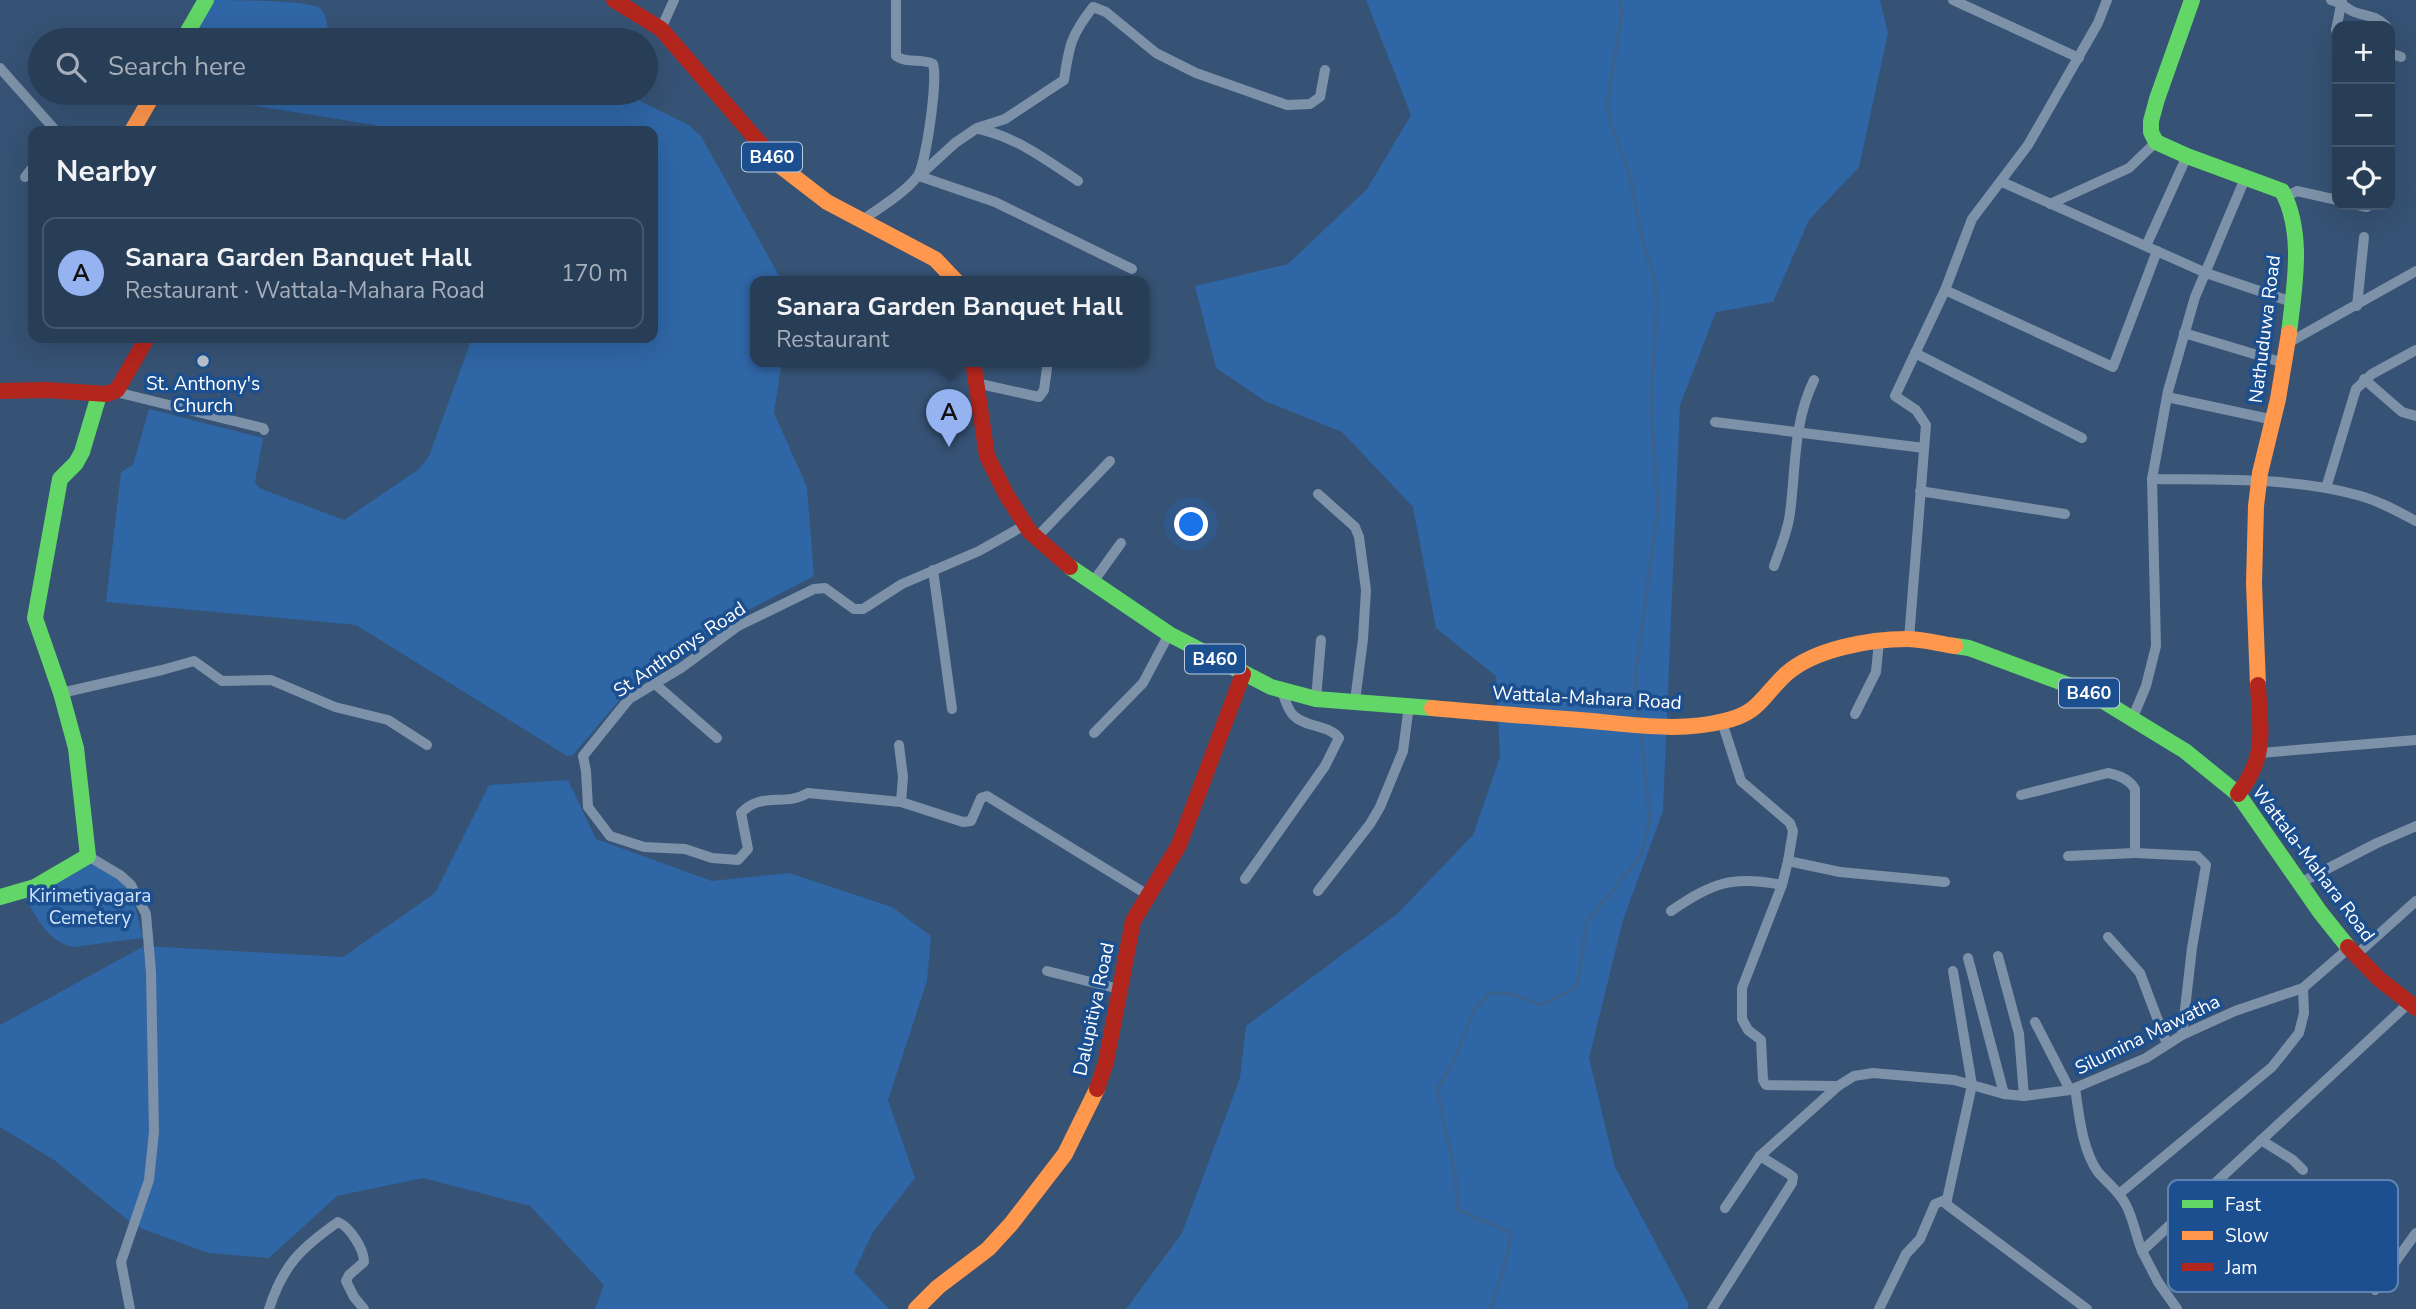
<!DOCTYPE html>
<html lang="en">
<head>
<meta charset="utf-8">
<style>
	:root { --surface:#283e57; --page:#344961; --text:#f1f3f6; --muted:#a5aeba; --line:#44576d; --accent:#95b2f1 }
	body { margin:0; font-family:"Nunito Sans",sans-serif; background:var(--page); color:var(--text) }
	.controls { position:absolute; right:21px; top:21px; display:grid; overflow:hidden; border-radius:14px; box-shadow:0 7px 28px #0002 }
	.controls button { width:63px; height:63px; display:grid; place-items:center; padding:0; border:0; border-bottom:2px solid var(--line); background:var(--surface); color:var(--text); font:35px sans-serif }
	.you { position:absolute; left:1192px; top:525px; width:24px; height:24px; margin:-18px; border:5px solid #fff; border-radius:50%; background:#1a73e8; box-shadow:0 0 0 10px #1a73e833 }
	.badge { display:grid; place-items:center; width:46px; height:46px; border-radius:50%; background:var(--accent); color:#111; font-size:23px; font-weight:700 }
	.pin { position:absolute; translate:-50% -58px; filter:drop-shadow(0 2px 4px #0008) }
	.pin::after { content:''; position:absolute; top:37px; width:24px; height:21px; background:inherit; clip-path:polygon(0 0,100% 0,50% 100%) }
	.popup { position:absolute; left:750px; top:276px; width:399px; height:91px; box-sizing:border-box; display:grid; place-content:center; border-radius:14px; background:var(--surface); filter:drop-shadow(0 2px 5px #0005); font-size:23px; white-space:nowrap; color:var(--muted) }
	.popup b { font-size:26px; color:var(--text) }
	.popup::after { content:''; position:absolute; left:50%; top:100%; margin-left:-14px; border:14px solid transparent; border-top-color:var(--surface) }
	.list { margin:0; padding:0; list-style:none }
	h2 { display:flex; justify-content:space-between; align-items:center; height:91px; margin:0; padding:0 28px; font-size:30px }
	h2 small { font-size:23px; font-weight:400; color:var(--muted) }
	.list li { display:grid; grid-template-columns:46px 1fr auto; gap:21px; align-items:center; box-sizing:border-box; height:112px; margin:0 14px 14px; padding:0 14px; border:2px solid var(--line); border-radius:14px }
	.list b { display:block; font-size:26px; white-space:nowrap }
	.list p { margin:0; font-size:23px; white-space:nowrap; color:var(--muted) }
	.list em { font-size:23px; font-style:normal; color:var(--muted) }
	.icon { flex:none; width:38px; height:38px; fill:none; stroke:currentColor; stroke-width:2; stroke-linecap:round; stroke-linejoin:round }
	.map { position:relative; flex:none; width:2416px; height:1309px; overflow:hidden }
	.search { position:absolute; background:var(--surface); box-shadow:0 7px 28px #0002; left:28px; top:28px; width:630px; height:77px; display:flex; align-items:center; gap:18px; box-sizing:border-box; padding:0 24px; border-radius:38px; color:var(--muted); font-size:26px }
	.panel { position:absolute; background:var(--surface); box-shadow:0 7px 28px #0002; left:28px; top:126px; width:630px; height:217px; border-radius:14px }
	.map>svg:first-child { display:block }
	.green { fill:#2f66a5 }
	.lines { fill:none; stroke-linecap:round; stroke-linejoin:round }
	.stream { stroke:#3b618d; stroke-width:3.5 }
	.street { stroke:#7d92a8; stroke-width:10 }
	.fast { stroke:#63d668; stroke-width:16 }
	.slow { stroke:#ff974d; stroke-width:16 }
	.jam { stroke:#b3261e; stroke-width:16 }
	.poi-dot { fill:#b9c2ce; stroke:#1b4f8f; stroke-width:2.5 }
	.labels { text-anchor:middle; stroke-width:7; stroke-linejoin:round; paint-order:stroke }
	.shield { fill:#1b4f8f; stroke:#bbcadd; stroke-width:2 }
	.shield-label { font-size:18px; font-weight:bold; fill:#fff }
	.street-label { font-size:19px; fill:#fff; stroke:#1b4f8f }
	.poi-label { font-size:19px; fill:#fff; stroke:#1b4f8f }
	.park-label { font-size:19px; fill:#cfe3fa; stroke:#1b4f8f }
	.key { fill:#1b4f8f; stroke:#5f84b1; stroke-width:2 }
	.key-label { font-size:19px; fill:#fff }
</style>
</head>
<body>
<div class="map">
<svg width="2416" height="1309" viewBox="0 0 2416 1309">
	<rect width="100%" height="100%" fill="#365274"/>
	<g class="green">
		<path d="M206,0c21,0 102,0 114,8 8,8 6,21 12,30l10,2h-158z"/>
		<path d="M1366,0h514l8,33 -29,134 -50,53 -36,82 -57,10 -36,93 -17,406 -40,109 -34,138 26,109 74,138 -2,4h-561l56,-76 58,-155 6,-52 151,-112 76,-79 27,-78 -4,-81 -60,-48 -23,-121 -71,-75 -77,-31 -49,-33 -21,-82 93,-22 79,-75 44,-74z"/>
		<path d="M178,93h446l65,32 12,11 81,145h-27v80h27l-8,52 33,74 7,89 -83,43 -53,44 -45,21 -60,71 -6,1 -211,-131 -250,-23 15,-130 12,-7 16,-56 114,29 -8,44 4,6 85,32 75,-51 10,-13 43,-118h181v-207h-242z"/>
		<path d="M568,780l28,59 116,42 77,-8 103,34 39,29 -4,45 -39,119 27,78 -42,54 -19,40 35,37h-294l9,-24 -74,-79 -107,-28 -86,18 -68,62 -61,-5 -73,-27 -81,-66 -54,-33v-102l144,-79 199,11 92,-64 54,-108z"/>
		<path d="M95,862l23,17 14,15 11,44 -70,9c-26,-6 -35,-28 -48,-49l61,-35z"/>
	</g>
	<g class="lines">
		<g class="stream">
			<path d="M1620,0l2,14 -15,89 3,19 20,54 13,68 11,32 3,26 -6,103 7,103 -23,170 4,40"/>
			<path d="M1491,1309l16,-52 4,-24 -53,-23 -3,-37 -18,-83 20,-36 16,-42 16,-19 23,1 29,11 36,-18 10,-66 54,-65 9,-35 -9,-89"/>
		</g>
		<g class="street">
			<path d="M1953,0l126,58"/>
			<path d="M2331,0c10,2 13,7 21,11 13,6 23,3 34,15"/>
			<path d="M661,29l13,-29"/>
			<path d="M2337,31l-1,-1 6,-30"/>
			<path d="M2390,53l11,4"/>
			<path d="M0,68l56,63"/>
			<path d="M979,129c37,8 68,31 99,52"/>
			<path d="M25,177l8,-10"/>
			<path d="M2002,182l204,91 86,29"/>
			<path d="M2287,196l10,-5 40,9"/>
			<path d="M2050,204l79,-36 27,-26"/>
			<path d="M2357,205l10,2 1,-2"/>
			<path d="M861,221c18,-13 41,-26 56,-44 9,-11 21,-98 16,-113 -11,-6 -26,0 -37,-8v-56"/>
			<path d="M2146,246l41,-90"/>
			<path d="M1132,269l-137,-67 -76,-26 36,-33 22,-15 28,-9 59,-39c5,-34 7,-45 29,-73l13,5 50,41 40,20 91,32 23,-1 10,-7 5,-27"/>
			<path d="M1945,290l168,77 44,-116"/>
			<path d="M2357,306l7,-69"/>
			<path d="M2184,333l100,30"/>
			<path d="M2288,343l128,-72"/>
			<path d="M1915,353l167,85"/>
			<path d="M2364,379l38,33 14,4"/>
			<path d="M976,383l63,14 5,-7 4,-29"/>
			<path d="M117,390l3,3 143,35 1,2"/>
			<path d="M2167,397l107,23"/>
			<path d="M1715,422l209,26"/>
			<path d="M2152,479c67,1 139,-2 205,16 20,5 40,16 59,26"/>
			<path d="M2326,488l30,-99 16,-15 44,-24"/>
			<path d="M1920,491l145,23"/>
			<path d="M1318,494l37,33 4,10 7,53 -3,49 -8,62"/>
			<path d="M1037,537l73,-76"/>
			<path d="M1774,566c6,-17 14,-35 16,-53 6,-45 3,-90 24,-133"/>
			<path d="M933,570l19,139"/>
			<path d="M1093,582l28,-39"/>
			<path d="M1909,639l17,-214 -10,-15 -21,-14 50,-106 27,-71 56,-74 70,-122 9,-23"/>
			<path d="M654,683l63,55"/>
			<path d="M61,693l101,-23 32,-9 28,20 49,-1 64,27 53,13 39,25"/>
			<path d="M1316,699l5,-59"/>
			<path d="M1855,714l21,-42 3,-31"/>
			<path d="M2133,717l13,-31 10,-40 -4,-167 16,-88 27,-94 51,-121"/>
			<path d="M1722,722l19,59 49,42 3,8 -5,30 -6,24 -40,103v31l6,11 13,10 2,40 3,5 72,1 16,-10 19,-3 81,7 50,14 20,2 46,-6 76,-32 36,-23 53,-24 68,-23 46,-40"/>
			<path d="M1094,733l49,-50 26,-49"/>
			<path d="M899,745l4,32 -2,25 -93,-9c-23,14 -47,-2 -67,20l7,36 -10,11 -26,-2 -27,-9 -41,-2 -34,-11 -22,-29 -2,-36 -3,-15 46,-57 52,-31 57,-42 76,-37 11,-1 29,21h9l39,-25 77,-33 46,-26"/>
			<path d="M2260,753l156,-13"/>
			<path d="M2021,795l87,-22c11,2 21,6 27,16v64l62,3 9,9 -14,83 -10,87"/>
			<path d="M901,802l62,20 8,-1 10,-23 6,-2 161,99"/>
			<path d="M88,856l32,19 11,10 15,29 5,58 3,160 -5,48 -28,82 9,47"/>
			<path d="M2068,856l67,-3"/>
			<path d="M1788,861l52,11 105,10"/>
			<path d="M1245,879l80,-113 14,-28c-11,-14 -34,-10 -46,-23 -6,-6 -9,-18 -12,-27"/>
			<path d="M2300,883l77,-40 39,-17"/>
			<path d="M1318,891l52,-67 10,-17 23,-56 6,-46"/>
			<path d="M1671,911c41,-28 61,-36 111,-26"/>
			<path d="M2108,937l32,36 27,71"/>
			<path d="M2356,955l60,-54"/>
			<path d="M1998,956l21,78 5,62"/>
			<path d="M1968,958l36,136"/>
			<path d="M1047,971l72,18"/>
			<path d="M1953,971l19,114 -26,119 141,105"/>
			<path d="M2035,1022l35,68"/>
			<path d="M2075,1088c4,26 7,62 23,84 9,11 21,19 28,33 7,13 10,31 16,46l267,-248"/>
			<path d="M2261,1140l32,20 10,10"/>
			<path d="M2119,1194l153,-127 27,-34 5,-20 -1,-25"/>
			<path d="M1725,1208l35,-52 78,-70"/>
			<path d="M2142,1251l16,31 19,27"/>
			<path d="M2375,1290l41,-57"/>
			<path d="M269,1309c14,-44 32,-61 69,-87 12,5 26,27 26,40l-15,13 -3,6 8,16 10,12"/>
			<path d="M1712,1309l80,-126 1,-6 -4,-3 -29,-18"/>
			<path d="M1879,1309l27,-55 14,-15 15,-35 12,-5"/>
		</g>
		<g class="fast">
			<path d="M2192,0l-35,99 -6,22v11l5,10 31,14 95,35c23,42 12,97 7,142"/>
			<path d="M183,40l23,-40"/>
			<path d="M1070,567l99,67 102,53 45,12 116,9"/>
			<path d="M1955,646l14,2 121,45 95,58 53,43 82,118 28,35"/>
			<path d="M0,897l35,-10 53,-31 -12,-108 -15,-55 -26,-75 25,-139 16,-16 6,-11 17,-57"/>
		</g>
		<g class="slow">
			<path d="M132,131l22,-38"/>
			<path d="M763,147l16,18 48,37 108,57 21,22"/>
			<path d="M2258,685l-4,-101 2,-78 4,-33 18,-74 11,-66"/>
			<path d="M1432,708c53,5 106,9 160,13 43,4 90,11 132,0 36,-8 38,-25 62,-47 28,-25 84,-35 121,-35 16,0 32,5 48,7"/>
			<path d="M916,1309l22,-22 50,-38 23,-25 54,-70 32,-65"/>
		</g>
		<g class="jam">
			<path d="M614,0l47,29 102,118"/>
			<path d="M973,361l14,95 20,40 23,36 40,35"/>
			<path d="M0,391l46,-1 61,4 10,-4 30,-52"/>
			<path d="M2238,794c30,-39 22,-63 20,-109"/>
			<path d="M2348,947l31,32 37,29"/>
			<path d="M1097,1089l9,-27 27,-141 46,-76 64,-171"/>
		</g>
	</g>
	<circle class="poi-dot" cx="203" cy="361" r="7"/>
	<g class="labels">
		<g class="shield">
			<rect x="742" y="142.5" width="60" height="29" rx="5"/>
			<rect x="1185" y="644.5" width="60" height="29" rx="5"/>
			<rect x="2059" y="678.5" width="60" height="29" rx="5"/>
		</g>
		<g class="shield-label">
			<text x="772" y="163">B460</text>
			<text x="1215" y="665">B460</text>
			<text x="2089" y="699">B460</text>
		</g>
		<g class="street-label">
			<text transform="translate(2264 329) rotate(-83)" y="7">Nathuduwa Road</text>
			<text transform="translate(679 649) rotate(-34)" y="7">St Anthonys Road</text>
			<text transform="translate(1587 697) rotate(3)" y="7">Wattala-Mahara Road</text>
			<text transform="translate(2314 863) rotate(53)" y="7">Wattala-Mahara Road</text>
			<text transform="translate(1093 1009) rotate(-78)" y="7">Dalupitiya Road</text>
			<text transform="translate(2147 1034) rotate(-26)" y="7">Silumina Mawatha</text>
		</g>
		<g class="poi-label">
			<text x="203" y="390">St. Anthony's<tspan x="203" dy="22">Church</tspan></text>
		</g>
		<g class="park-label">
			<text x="90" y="902">Kirimetiyagara<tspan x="90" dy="22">Cemetery</tspan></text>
		</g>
	</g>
	<rect x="2168" y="1180" width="230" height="112" rx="10" class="key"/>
	<rect x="2182" y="1200" width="31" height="8" fill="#63d668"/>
	<rect x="2182" y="1231" width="31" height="9" fill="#ff974d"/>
	<rect x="2182" y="1263" width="31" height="8" fill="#b3261e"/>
	<g class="key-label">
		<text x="2225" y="1211">Fast</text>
		<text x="2225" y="1242">Slow</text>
		<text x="2225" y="1274">Jam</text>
	</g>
</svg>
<div class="controls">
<button>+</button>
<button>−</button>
<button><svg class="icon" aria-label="locate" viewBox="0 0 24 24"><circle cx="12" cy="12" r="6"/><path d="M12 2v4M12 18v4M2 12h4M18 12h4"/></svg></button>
</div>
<div class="you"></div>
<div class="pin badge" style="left:949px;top:447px">A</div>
<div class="popup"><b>Sanara Garden Banquet Hall</b>Restaurant</div>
<div class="search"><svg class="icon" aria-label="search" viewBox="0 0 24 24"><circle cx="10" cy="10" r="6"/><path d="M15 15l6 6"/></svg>Search here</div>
<section class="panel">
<h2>Nearby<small></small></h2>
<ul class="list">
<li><span class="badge">A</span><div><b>Sanara Garden Banquet Hall</b><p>Restaurant · Wattala-Mahara Road</p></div><em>170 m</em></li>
</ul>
</section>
</div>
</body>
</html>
